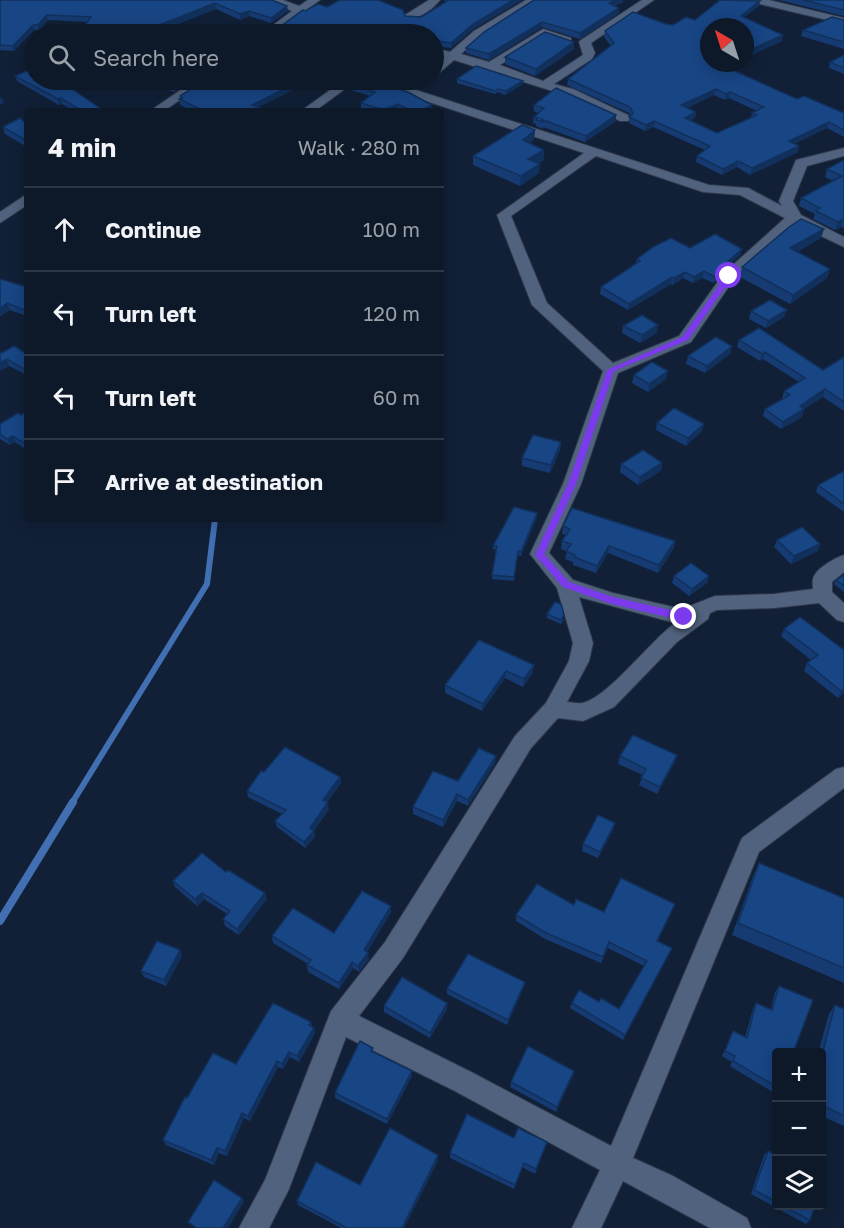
<!DOCTYPE html>
<html lang="en">
<head>
<meta charset="utf-8">
<style>
	:root { --surface:#0d1829; --page:#162131; --text:#f1f3f6; --muted:#9aa0a8; --line:#2d3746 }
	body { margin:0; font-family:"Golos Text",sans-serif; background:var(--page); color:var(--text) }
	.controls { position:absolute; right:18px; bottom:18px; display:grid; overflow:hidden; border-radius:6px; box-shadow:0 3px 15px #0003 }
	.controls button { width:54px; height:54px; display:grid; place-items:center; padding:0; border:0; border-bottom:2px solid var(--line); background:var(--surface); color:var(--text); font:30px sans-serif }
	.compass { position:absolute; left:700px; top:18px; width:54px; height:54px; border-radius:50%; background:var(--surface); box-shadow:0 3px 15px #0003; rotate:321deg }
	.stop { position:absolute; width:18px; height:18px; margin:-14px; border:4px solid #7c3aed; border-radius:50%; background:#fff }
	.stop.end { background:#7c3aed; border-color:#fff; box-shadow:0 2px 6px #0008 }
	.list { margin:0; padding:0; list-style:none }
	h2 { display:flex; justify-content:space-between; align-items:center; height:78px; margin:0; padding:0 24px; font-size:26px }
	h2 small { font-size:20px; font-weight:400; color:var(--muted) }
	.list li { display:grid; grid-template-columns:39px 1fr auto; gap:18px; align-items:center; box-sizing:border-box; height:84px; padding:0 24px; border-top:2px solid var(--line) }
	.list b { display:block; font-size:22px; white-space:nowrap }
	.list em { font-size:20px; font-style:normal; color:var(--muted) }
	.icon { flex:none; width:33px; height:33px; fill:none; stroke:currentColor; stroke-width:2; stroke-linecap:round; stroke-linejoin:round }
	.map { position:relative; flex:none; width:844px; height:1228px; overflow:hidden }
	.search { position:absolute; background:var(--surface); box-shadow:0 3px 15px #0003; left:24px; top:24px; width:420px; height:66px; display:flex; align-items:center; gap:15px; box-sizing:border-box; padding:0 21px; border-radius:33px; color:var(--muted); font-size:22px }
	.panel { position:absolute; background:var(--surface); box-shadow:0 3px 15px #0003; left:24px; top:108px; width:420px; height:414px; border-radius:6px }
	.map>svg:first-child { display:block }
	.lines { fill:none; stroke-linecap:round; stroke-linejoin:round }
	.stream-far1 { stroke:#416fb1; stroke-width:6 }
	.stream { stroke:#416fb1; stroke-width:8 }
	.street-casing { stroke:#30394c; stroke-width:2 }
	.street { fill:#50627d; fill-rule:evenodd }
	.wall { fill:#153b72; fill-rule:evenodd }
	.shaded-wall { fill:#11305c }
	.building { fill:#184584; stroke:#11305c; stroke-width:1.5; fill-rule:evenodd }
	.route { fill:#7c3aed }
</style>
</head>
<body>
<div class="map">
<svg width="844" height="1228" viewBox="0 0 844 1228">
	<rect width="100%" height="100%" fill="#112037"/>
	<g class="lines">
		<path class="stream-far1" d="M72,803l135,-219 8,-65"/>
		<path class="stream" d="M0,921l73,-119"/>
		<defs>
			<g id="street">
				<path d="M268,0h15l16,6 9,-6h12l-47,34h-12l31,-23z"/>
				<path d="M429,0h11c-7,9 -23,21 -35,19v-4z"/>
				<path d="M526,0h13l-57,35 -21,19 28,8 54,-33 28,9v4l-4,1 -23,-7 -44,29 43,16 40,-26 -4,-13 2,-2 61,-40h12l-63,43 4,10 -3,6 -38,25 19,5 55,26 2,3 -2,3h-8l-55,-26 -111,-35 -16,14 -4,1v-9l10,-9 -10,-3v-6l16,4 24,-21z"/>
				<path d="M750,0h19l75,18v6l-93,-22z"/>
				<path d="M195,80h13l-44,31h-14z"/>
				<path d="M344,80h13l-42,31h-14z"/>
				<path d="M369,80h16l324,105 39,3 34,18 -3,-5 17,-41 48,-12v8l-37,10 -14,35 8,14 43,22v10l-48,-23 -62,55 -43,63 -73,31 -37,111 -32,69 24,27 40,13 69,16 33,-13 59,-2 39,-5c0,-3 -1,-7 0,-10 2,-10 22,-21 31,-24v17l-12,10v10l12,11v19l-7,-2 -18,-17 -45,5 -57,2 -7,3 -2,6 -31,23 -63,65 -31,14 -25,-3 -27,30 -128,210 -44,58 114,57 138,73 131,-308 94,-69 8,-2v21l-85,64 -126,306 40,18 74,42 4,10h-41l-87,-47 -22,47h-29l28,-58 -145,-79 -109,-54 -57,152 -20,39h-30l26,-48 66,-169 54,-69 130,-206 31,-33 23,-42 4,-18 -16,-55 -27,-34 33,-70 40,-113 -71,-66 -35,-90 87,-62 -213,-70zM596,156l107,36 37,3 45,23 -61,55 -45,63 -66,27 -66,-60 -36,-87zM579,597l96,26c-24,17 -68,76 -93,80 -4,1 -10,-1 -15,-1l22,-41 4,-18z"/>
				<path d="M27,194v11l-27,18v-11z"/>
			</g>
		</defs>
		<use href="#street" class="street-casing"/>
		<use href="#street" class="street"/>
	</g>
	<g class="wall">
		<path d="M0,0h272l16,11 -17,12 -22,-7 -9,4 -24,-11 -46,18 23,7h-114v-1l8,-11 -39,-2 -9,10h-5l-20,21 -14,-1z"/>
		<path d="M444,0h78l-49,29 -22,19 -17,-2v-12h-157v-5l28,-18 22,-4 78,9 16,1 25,-15z"/>
		<path d="M534,0l89,2 -8,4 4,2v5l-39,26 -38,-12 -53,33 -23,-7v-5z"/>
		<path d="M779,0h65v16z"/>
		<path d="M759,6l-15,11 38,24 -37,17v-31l-2,38 -11,4 65,30 47,14v24l-17,-9 -33,16 4,8 -48,23 -13,-8 -15,8 -26,-13 1,-6 8,-6 -52,-23 -8,4 -16,-8 1,-7 -1,-3 -62,-28 1,-6 43,-33 -7,-9 1,-6 61,-7 7,1zM714,95l11,5 4,-2 28,13 -5,2 -1,5 -34,15 -26,-13 4,-2 1,-6 -9,-4z"/>
		<path d="M844,20v29l-43,-13 2,-6z"/>
		<path d="M574,49l-39,27 -30,-12v-7z"/>
		<path d="M844,55v19l-15,-6 1,-6z"/>
		<path d="M15,76l89,35h-30l-12,-7 -3,1 -42,-24z"/>
		<path d="M457,79l66,2v3l-18,11 -7,-3 -3,2 -38,-11z"/>
		<path d="M160,80h32l-18,12 -16,-6 -1,-3 4,-2z"/>
		<path d="M317,80h24l-8,5z"/>
		<path d="M391,80h15l-4,3z"/>
		<path d="M348,84l84,27h-31l-3,-2 -4,2h-23l-10,-3v-5l9,-7 -22,-7z"/>
		<path d="M180,96l79,11 4,4h-70l-13,-6 -1,-6h2z"/>
		<path d="M534,105l82,10v6l-31,21 -42,-15v2l-7,-3v-2l-3,-1 1,-6 4,-4 -4,-2z"/>
		<path d="M27,124v23l-22,-13 -2,-7z"/>
		<path d="M535,130l-1,9 -4,4 14,7v10l-6,3 1,10 -19,13 -47,-21v-9z"/>
		<path d="M844,160v68l-3,-1 -6,3 -22,-11 2,-5 -16,-8 2,-8 32,-17 -8,-4 2,-8z"/>
		<path d="M821,238l-24,14 33,17 -3,9 -37,26 -50,-27 2,-10z"/>
		<path d="M690,248l50,7 -18,16 -8,12 -12,-5 -9,5 -10,-5 -10,7 -2,-1 -43,26 -28,-16 1,-7 35,-24 1,-4z"/>
		<path d="M0,279l23,7 4,-3v33l-17,-6 -10,6z"/>
		<path d="M751,311l33,6 -18,11 -17,-9z"/>
		<path d="M623,326l34,7 -17,10 -18,-10z"/>
		<path d="M739,340l84,30 21,-13v54l-21,-14 -19,12 -2,8 -21,12 -18,-13 2,-7 17,-10 2,-8 15,-9 -36,-23 -3,2 -23,-14z"/>
		<path d="M732,346l-2,8 -25,19 -19,-9 2,-8z"/>
		<path d="M0,352l1,1 26,1v21l-18,-9 -9,5z"/>
		<path d="M634,375l32,4 -18,13 -16,-9z"/>
		<path d="M27,411v39l-12,-8 -5,3 -10,-6v-15l21,-9z"/>
		<path d="M657,423l45,8 -16,15 -30,-16z"/>
		<path d="M561,442l-1,8 -10,23 -28,-7v-8z"/>
		<path d="M662,463l-1,8 -23,14 -18,-13 1,-8z"/>
		<path d="M844,471v41l-28,-20 2,-7z"/>
		<path d="M537,513v4l-16,39 -3,-1 -4,26 -22,-2 4,-29 -3,-1v-3z"/>
		<path d="M563,526l112,15 -1,7 -16,25 -50,-20 -12,20 -23,-8v-3l-8,-3 2,-8 -6,-2 1,-8 4,-6 -4,-1z"/>
		<path d="M777,540l41,11 -27,13 -17,-17z"/>
		<path d="M844,575v17l-10,-8 2,-4z"/>
		<path d="M674,576h35l-2,7 -18,13 -17,-13z"/>
		<path d="M547,614l17,5 -3,5 -14,-6z"/>
		<path d="M784,629l60,21v43l-6,5 -34,-27 3,-8 4,-3 -30,-24z"/>
		<path d="M479,640l54,32 -10,15 -18,-9 -23,33 -37,-18v-8z"/>
		<path d="M677,755l-2,7 -18,32 -18,-9 4,-10 -25,-11 2,-8z"/>
		<path d="M495,763l-27,43 -11,-5 -14,26 -30,-13v-7l45,-26z"/>
		<path d="M264,772l76,5 1,6 -14,19 2,7 -15,22 1,6 -10,11 -28,-21 -2,-6 7,-7 -34,-17 -1,-6z"/>
		<path d="M615,823l-2,7 -15,28 -16,-7 1,-7z"/>
		<path d="M759,863l85,35v85l-112,-48 21,-59z"/>
		<path d="M226,872l41,27 -28,36 -14,-9 -2,-7 4,-5 -23,-15 -7,7 -22,-19 -2,-6z"/>
		<path d="M574,905l30,7 68,-2 -14,31 11,13 -46,86 -53,-32 2,-5 27,-1 20,7 25,-43 -36,-18 -7,15 -56,-24 -29,-18v-6z"/>
		<path d="M391,912l-24,40 2,7 -10,13 -6,-4 -14,21 -31,-17 -1,-7 1,-1 -35,-21 -1,-7 62,-3z"/>
		<path d="M182,956l-16,30 -22,-9 -3,-6z"/>
		<path d="M525,982l-1,5 -17,38 -60,-31v-5z"/>
		<path d="M779,986l-2,67 -1,41 -46,-28 2,-4 -10,-6 11,-25 12,6 8,-28 3,-6 15,6 4,-17z"/>
		<path d="M835,1005l9,4v117l-22,-10v-63h-4l11,-39z"/>
		<path d="M384,1006l63,3 -17,29 -46,-26z"/>
		<path d="M311,1022l1,5 2,1 1,5 -16,29 -9,-5 -7,12 -5,-2 -28,54 -6,-3 -17,38 -8,-3 -5,12 -48,-20 -3,-5 24,-42 49,-34z"/>
		<path d="M373,1048v4l39,24 -25,48 -52,-26v-5z"/>
		<path d="M574,1071l-18,41 -46,-25 1,-5z"/>
		<path d="M514,1138l33,4 -12,32 -13,-7 -8,22 -64,-31v-5z"/>
		<path d="M768,1151l9,4v51h38l-5,14 -4,4 -55,-30 13,-39z"/>
		<path d="M438,1155v5l-34,68h-63l-43,-23 -1,-4 63,-16z"/>
	</g>
	<g class="shaded-wall">
		<path d="M513,0h9l-49,29 -22,19v-5l22,-19z"/>
		<path d="M617,0h6v2l-15,7 1,-6z"/>
		<path d="M760,1l-1,5 -20,15 2,-5z"/>
		<path d="M215,3l1,6 -53,21 -1,-6z"/>
		<path d="M287,6l1,5 -17,12v-5z"/>
		<path d="M619,8v5l-39,26v-6z"/>
		<path d="M249,11v5l-9,4v-6z"/>
		<path d="M47,15l1,5 -9,10 -1,-5z"/>
		<path d="M542,22v5l-53,33v-6z"/>
		<path d="M33,25l1,5 -20,21 -1,-5z"/>
		<path d="M783,35l-1,6 -37,17v-6z"/>
		<path d="M574,42v7l-39,27 1,-7z"/>
		<path d="M437,52v5l-3,3v-5z"/>
		<path d="M735,63h8v2l-18,7 1,-5z"/>
		<path d="M186,80h6l-18,12v-4z"/>
		<path d="M302,80h11l-60,30 -1,-5z"/>
		<path d="M333,80h8l-8,5z"/>
		<path d="M523,81v3l-18,11 1,-4z"/>
		<path d="M716,89l-2,6 -34,16 1,-6z"/>
		<path d="M730,92l-1,6 -4,2 1,-6z"/>
		<path d="M2,97l2,6 -4,2v-7z"/>
		<path d="M61,98l1,6 -3,1 -1,-6z"/>
		<path d="M398,104v5l-4,2h-9l-1,-1z"/>
		<path d="M432,105l-1,6h-12z"/>
		<path d="M696,112l-1,6 -11,6 1,-6z"/>
		<path d="M616,115v6l-31,21 1,-6z"/>
		<path d="M654,121l-1,6 -8,4 1,-6z"/>
		<path d="M829,122l-2,6 -40,19 2,-6z"/>
		<path d="M535,130l-1,9 -11,11v-10z"/>
		<path d="M799,146l-1,6 -48,23 2,-7z"/>
		<path d="M544,150v10l-16,8v-9z"/>
		<path d="M738,161l-1,6 -15,8 1,-6z"/>
		<path d="M540,164l-1,9 -19,13 1,-10z"/>
		<path d="M843,219l-2,8 -6,3 3,-8z"/>
		<path d="M824,229l-3,9 -33,19 2,-9z"/>
		<path d="M742,249l-2,6 -18,16 -8,12 1,-6 9,-12z"/>
		<path d="M830,269l-3,9 -37,26 3,-9z"/>
		<path d="M704,271l-2,7 -9,5 1,-6z"/>
		<path d="M685,272l-2,6 -10,7 1,-7z"/>
		<path d="M672,277l-1,7 -43,26 1,-6z"/>
		<path d="M7,303l3,7 -10,6v-7z"/>
		<path d="M787,310l-3,7 -18,11 2,-7z"/>
		<path d="M658,325l-1,8 -17,10 2,-8z"/>
		<path d="M732,346l-2,8 -25,19 2,-7z"/>
		<path d="M765,352l-2,7 -3,2 2,-7z"/>
		<path d="M7,359l2,7 -9,5v-8z"/>
		<path d="M668,371l-2,8 -18,13 1,-8z"/>
		<path d="M825,389l-2,8 -26,17 3,-8z"/>
		<path d="M804,409l-2,8 -21,12 2,-7z"/>
		<path d="M704,424l-2,7 -16,15 2,-8z"/>
		<path d="M13,436l2,6 -5,3 -3,-6z"/>
		<path d="M561,442l-1,8 -10,23 1,-8z"/>
		<path d="M662,463l-1,8 -23,14 2,-8z"/>
		<path d="M537,513v4l-16,39v-4z"/>
		<path d="M675,541l-1,7 -16,25 1,-8z"/>
		<path d="M820,544l-2,7 -27,13 3,-8z"/>
		<path d="M609,546l-1,7 -12,20 1,-7z"/>
		<path d="M709,576l-2,7 -18,13 3,-7z"/>
		<path d="M534,665l-1,7 -10,15 1,-8z"/>
		<path d="M506,671l-1,7 -23,33 1,-7z"/>
		<path d="M844,689v4l-6,5 3,-7z"/>
		<path d="M677,755l-2,7 -18,32 3,-7z"/>
		<path d="M496,756l-1,7 -27,43v-6z"/>
		<path d="M340,777l1,6 -17,23 -1,-6z"/>
		<path d="M457,794v7l-14,26v-7z"/>
		<path d="M328,802l1,7 -16,23 1,-1 1,6 -10,11 -1,-6 6,-14z"/>
		<path d="M615,823l-2,7 -15,28 2,-6z"/>
		<path d="M202,893l2,6 -7,7 -2,-7z"/>
		<path d="M265,893l2,6 -28,36 -2,-6z"/>
		<path d="M391,906v6l-27,45v-7z"/>
		<path d="M672,948l-3,6 -46,86 2,-5z"/>
		<path d="M180,950l2,6 -16,30 -2,-6z"/>
		<path d="M368,953l1,6 -10,13 -1,-6z"/>
		<path d="M352,962l1,6 -14,21v-6z"/>
		<path d="M525,982l-1,5 -17,38 1,-5z"/>
		<path d="M447,1003v6l-17,29v-5z"/>
		<path d="M314,1028l1,5 -16,29 -2,-6z"/>
		<path d="M289,1052l1,5 -7,12 -1,-5z"/>
		<path d="M277,1061l1,6 -28,54 -2,-5z"/>
		<path d="M412,1071v5l-25,48v-5z"/>
		<path d="M574,1071l-1,5 -17,36 1,-5z"/>
		<path d="M242,1113l2,5 -17,38 -2,-5z"/>
		<path d="M217,1148l2,5 -5,12 -3,-5z"/>
		<path d="M438,1155v5l-34,68h-2z"/>
		<path d="M242,1198l2,4 -16,26h-5z"/>
	</g>
	<g class="building">
		<path d="M0,0h272l15,6 -16,12 -22,-7 -9,3 -25,-11 -53,21 31,10h-111l-3,-1 12,-16 -44,-2 -9,10h-5l-20,21 -13,-1z"/>
		<path d="M340,0h38l25,10 2,6 16,1 28,-17h64l-40,24 -22,19 -17,-2v-7h-142h1l-16,-5 26,-19 2,1 13,-7 9,3z"/>
		<path d="M534,0h83l-8,3 10,5 -39,25 -38,-11 -53,32 -23,-6 18,-16z"/>
		<path d="M720,0l40,1 -19,15 42,19 -38,17v-25h-36v36h26l-9,4 71,32 7,-3 40,17v17l-15,-8 -40,19 10,5 -47,22 -14,-7 -15,8 -26,-13 13,-10 -56,-25 -8,4 -17,-8 4,-4 -3,-6 -62,-28 46,-36 -9,-12 28,-19 33,12 7,1 13,-8 9,3zM716,89l10,5 4,-2 34,15 -12,6 5,2 -40,18 -32,-15 11,-6 -15,-7z"/>
		<path d="M803,0h41v10z"/>
		<path d="M832,17l12,3v22l-41,-12z"/>
		<path d="M545,32l29,10 -38,27 -31,-12z"/>
		<path d="M844,55v13l-14,-6z"/>
		<path d="M476,66l47,15 -17,10 -8,-2 -3,2 -38,-12z"/>
		<path d="M34,68v12h25l45,31h-22l-21,-13 -3,1 -43,-23z"/>
		<path d="M163,80h23l-12,8 -17,-5z"/>
		<path d="M205,80h97l-50,25 11,4 -4,2h-55l-25,-12 4,-1 -3,-2z"/>
		<path d="M354,80h16l38,12 24,13 -13,6h-8l-13,-7 -14,6 -23,-7 14,-11 -27,-8z"/>
		<path d="M556,88l60,27 -30,21 -45,-17 2,3 -7,-2 2,-2 -4,-1 10,-9 -10,-3z"/>
		<path d="M20,118l7,6v17l-24,-14z"/>
		<path d="M522,125l13,5 -12,10 21,10 -16,9 12,5 -19,12 -48,-20z"/>
		<path d="M844,160v59l-6,3 -22,-11 4,-3 -19,-10 41,-22 -15,-7z"/>
		<path d="M801,219l23,10 -34,19 40,21 -37,26 -51,-28 47,-40z"/>
		<path d="M715,234l27,15 -18,16 -9,12 -11,-6 -10,6 -9,-5 -11,6 -2,-1 -43,27 -28,-17 39,-26 -3,-2 16,-12 18,-9 19,10z"/>
		<path d="M0,279l23,7 4,-3v28l-20,-8 -7,6z"/>
		<path d="M770,300l17,10 -19,11 -17,-10z"/>
		<path d="M642,315l16,10 -16,10 -19,-9z"/>
		<path d="M759,328l64,42 21,-13v45l-19,-13 -25,17 4,3 -21,13 -18,-13 25,-14 -6,-4 21,-13 -40,-26 -3,2 -23,-14z"/>
		<path d="M716,337l16,9 -25,20 -19,-10z"/>
		<path d="M14,346l13,8v13l-3,2 -17,-10 -7,4v-11l1,1z"/>
		<path d="M652,362l16,9 -19,13 -15,-9z"/>
		<path d="M674,408l30,16 -16,14 -31,-15z"/>
		<path d="M27,411v34l-14,-9 -6,3 -7,-5v-10l18,-11 3,2z"/>
		<path d="M533,435l28,7 -10,23 -29,-7z"/>
		<path d="M643,450l19,13 -22,14 -19,-13z"/>
		<path d="M844,471v33l-26,-19z"/>
		<path d="M514,507l23,6 -16,39 -3,-1 -4,26 -22,-2 5,-29h-4z"/>
		<path d="M572,508l103,33 -16,24 -50,-19 -12,20 -23,-9 1,-2 -9,-4 5,-7 -9,-3 8,-12 -7,-3z"/>
		<path d="M802,527l18,17 -26,12 -17,-16z"/>
		<path d="M691,563l18,13 -17,13 -18,-13z"/>
		<path d="M844,575v11l-8,-6z"/>
		<path d="M555,602l6,2 3,11 -3,5 -14,-6z"/>
		<path d="M800,617l44,33v39l-3,2 -34,-28 11,-8 -34,-26z"/>
		<path d="M479,640l55,25 -10,14 -18,-8 -23,33 -38,-19z"/>
		<path d="M633,735l44,20 -17,32 -19,-9 5,-9 -26,-13z"/>
		<path d="M285,747l55,30 -17,23 5,2 -18,26 4,3 -10,11 -29,-21 11,-11 -39,-19 14,-20 3,1z"/>
		<path d="M479,748l17,8 -28,44 -11,-6 -14,26 -30,-13 20,-36 25,10z"/>
		<path d="M598,815l17,8 -15,29 -17,-8z"/>
		<path d="M202,853l24,19 2,-2 37,23 -28,36 -14,-10 7,-8 -28,-18 -7,6 -22,-18z"/>
		<path d="M759,863l85,35v70l-106,-45z"/>
		<path d="M621,878l54,26 -18,37 15,7 -47,87 -53,-32 7,-13 20,12 2,-4 18,11 28,-48 -38,-19 -6,15 -57,-24 -30,-18 21,-31 37,21 2,-6 28,13z"/>
		<path d="M362,891l29,15 -27,44 4,3 -10,13 -6,-4 -13,21 -32,-18 4,-5 -39,-24 21,-28 41,25z"/>
		<path d="M157,941l23,9 -16,30 -23,-9z"/>
		<path d="M468,954l57,28 -17,38 -61,-31z"/>
		<path d="M402,977l45,26 -17,30 -46,-27z"/>
		<path d="M779,986l34,14 -20,53h-16v34l-44,-26 2,-5 -10,-5 8,-20 14,7 9,-35 16,7z"/>
		<path d="M273,1003l38,19 -2,3 5,3 -17,28 -8,-4 -7,12 -5,-3 -29,55 -6,-3 -17,38 -8,-3 -6,12 -48,-20 22,-43 2,1 26,-45 23,11z"/>
		<path d="M835,1005l9,4v107l-22,-11v-50z"/>
		<path d="M360,1041l13,7 -2,3 41,20 -25,48 -52,-26z"/>
		<path d="M528,1046l46,25 -17,36 -46,-25z"/>
		<path d="M467,1114l47,24 4,-10 29,14 -11,27 -12,-6 -9,22 -65,-32z"/>
		<path d="M390,1128l48,27 -36,73h-55l-50,-27 19,-39 44,23z"/>
		<path d="M768,1151l9,4v47l-23,-12z"/>
		<path d="M214,1180l28,18 -19,30h-26l-9,-6z"/>
		<path d="M783,1206h32l-5,14z"/>
	</g>
	<path class="route" d="M727,274l6,2 -45,64 -74,31 -38,113 -32,70 25,28 44,15 71,16 4,4 -4,4 -72,-17 -49,-17 -28,-32 33,-71 39,-114 75,-33z"/>
</svg>
<div class="controls">
<button>+</button>
<button>−</button>
<button><svg class="icon" aria-label="layers" viewBox="0 0 24 24"><path d="M12 4l9 5-9 5-9-5zM3 14l9 5 9-5"/></svg></button>
</div>
<svg class="compass" viewBox="-18 -18 36 36"><path d="M0-13l5 13h-10z" fill="#e53935"/><path d="M0 13l5-13h-10z" fill="#9aa0a8"/></svg>
<div class="stop" style="left:729px;top:276px"></div>
<div class="stop end" style="left:684px;top:617px"></div>
<div class="search"><svg class="icon" aria-label="search" viewBox="0 0 24 24"><circle cx="10" cy="10" r="6"/><path d="M15 15l6 6"/></svg>Search here</div>
<section class="panel">
<h2>4 min<small>Walk · 280 m</small></h2>
<ul class="list">
<li><svg class="icon" aria-label="ahead" viewBox="0 0 24 24"><path d="M12 20V5M6 11l6-6 6 6"/></svg><div><b>Continue</b></div><em>100 m</em></li>
<li><svg class="icon" aria-label="left" viewBox="0 0 24 24"><path d="M17 20v-9H6M10 6l-5 5 5 5"/></svg><div><b>Turn left</b></div><em>120 m</em></li>
<li><svg class="icon" aria-label="left" viewBox="0 0 24 24"><path d="M17 20v-9H6M10 6l-5 5 5 5"/></svg><div><b>Turn left</b></div><em>60 m</em></li>
<li><svg class="icon" aria-label="arrive" viewBox="0 0 24 24"><path d="M6 21V4h12l-3 4 3 4H6"/></svg><div><b>Arrive at destination</b></div></li>
</ul>
</section>
</div>
</body>
</html>
